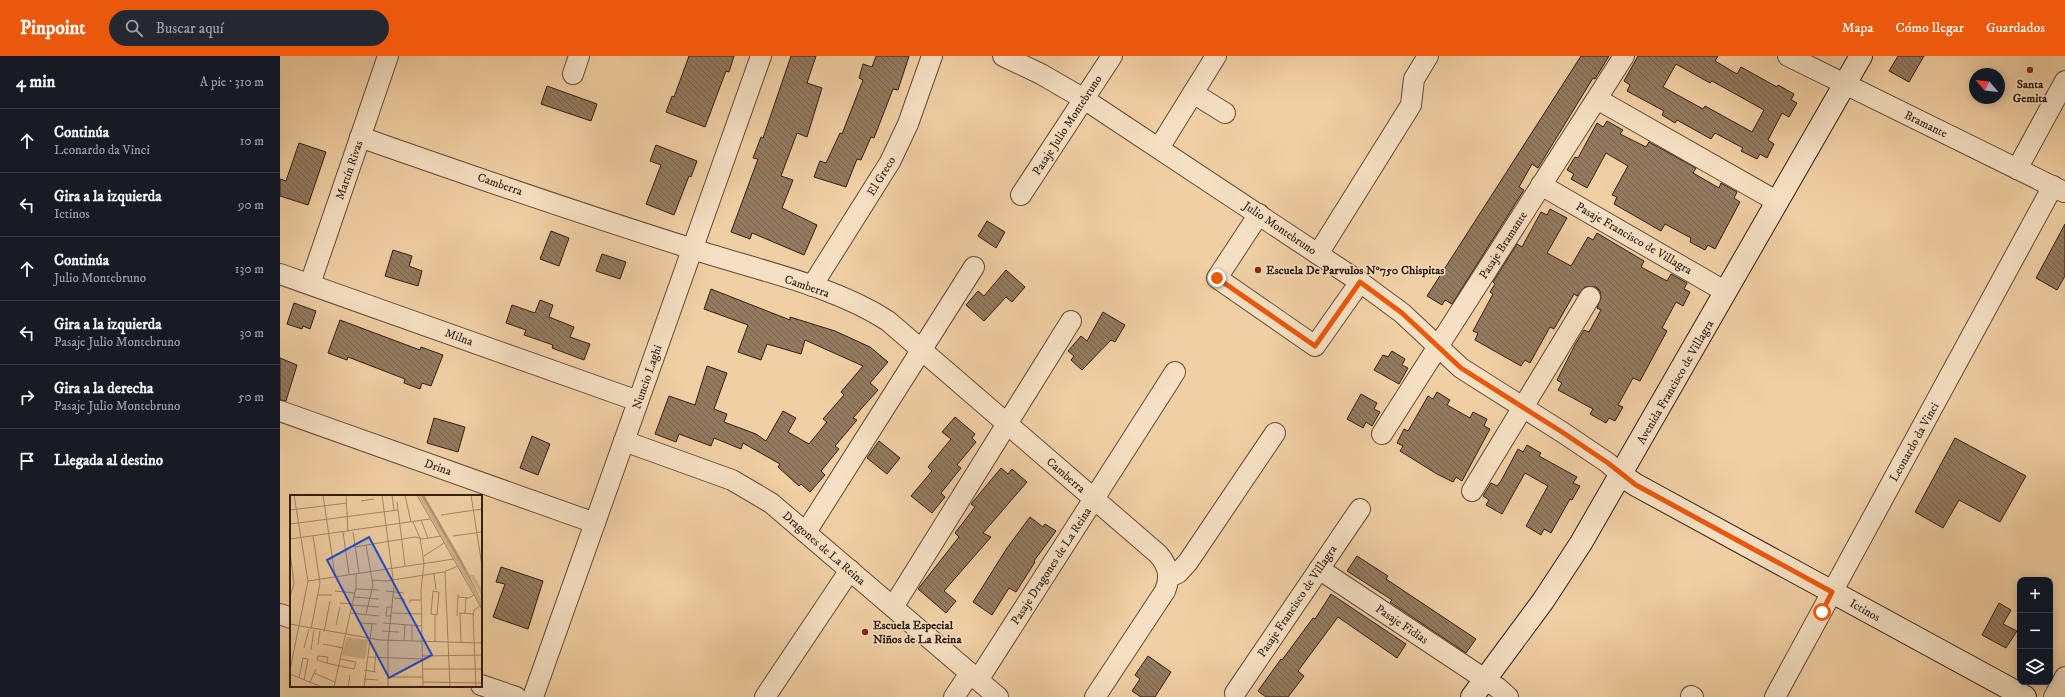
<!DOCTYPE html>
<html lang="es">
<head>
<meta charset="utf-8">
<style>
	:root { --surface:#171b24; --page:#242831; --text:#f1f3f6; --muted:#9ea1a6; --line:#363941; --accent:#ea580c }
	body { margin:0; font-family:"IM FELL DW Pica",serif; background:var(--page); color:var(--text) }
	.controls { position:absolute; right:12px; bottom:12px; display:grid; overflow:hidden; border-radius:8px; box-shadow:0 2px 10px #0003 }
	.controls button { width:36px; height:36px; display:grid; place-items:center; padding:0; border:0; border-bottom:1px solid var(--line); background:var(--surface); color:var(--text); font:20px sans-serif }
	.compass { position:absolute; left:1689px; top:12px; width:36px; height:36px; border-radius:50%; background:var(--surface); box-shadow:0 2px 10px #0003; rotate:298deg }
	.stop { position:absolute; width:12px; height:12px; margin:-9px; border:3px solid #ea580c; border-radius:50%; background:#fff }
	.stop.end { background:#ea580c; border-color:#fff; box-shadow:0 1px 4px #0008 }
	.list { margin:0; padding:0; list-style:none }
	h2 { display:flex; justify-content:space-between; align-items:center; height:52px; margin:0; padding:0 16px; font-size:17px }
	h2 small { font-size:13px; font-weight:400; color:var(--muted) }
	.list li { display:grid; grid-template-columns:26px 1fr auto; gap:12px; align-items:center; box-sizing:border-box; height:64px; padding:0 16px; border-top:1px solid var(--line) }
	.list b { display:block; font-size:15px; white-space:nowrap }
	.list p { margin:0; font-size:13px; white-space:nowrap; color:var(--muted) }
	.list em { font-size:13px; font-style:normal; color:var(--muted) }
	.icon { flex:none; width:22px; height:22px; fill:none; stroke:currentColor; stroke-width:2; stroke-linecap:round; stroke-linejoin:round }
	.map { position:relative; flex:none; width:1785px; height:641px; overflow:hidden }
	header { display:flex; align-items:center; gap:24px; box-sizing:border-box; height:56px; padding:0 20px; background:var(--accent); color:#fff }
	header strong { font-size:19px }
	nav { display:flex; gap:22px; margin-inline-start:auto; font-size:14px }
	.search { width:280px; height:36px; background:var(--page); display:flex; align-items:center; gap:10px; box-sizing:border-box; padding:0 14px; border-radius:22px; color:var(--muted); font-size:15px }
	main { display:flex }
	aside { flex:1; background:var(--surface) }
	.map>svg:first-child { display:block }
	.building { fill:url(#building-back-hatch); stroke:#311e16; fill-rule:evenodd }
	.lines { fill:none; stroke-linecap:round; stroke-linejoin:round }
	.street-casing { stroke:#614a39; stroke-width:22 }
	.secondary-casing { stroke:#311e16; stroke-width:24 }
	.street { stroke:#f5e0c3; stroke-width:20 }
	.secondary { stroke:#f5e0c3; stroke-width:22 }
	.route { stroke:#ea580c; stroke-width:5 }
	.poi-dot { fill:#8f2418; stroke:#f5e0c3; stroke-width:1.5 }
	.labels { text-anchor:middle; stroke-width:3; stroke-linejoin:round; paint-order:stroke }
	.poi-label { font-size:12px; font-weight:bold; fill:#311e16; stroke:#f5e0c3; text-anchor:start }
	.street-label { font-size:12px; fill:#311e16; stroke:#f5e0c3 }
	.inset-road { fill:none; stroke:#a4886b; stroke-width:1 }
	.view { fill:#1d4ed8; fill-opacity:0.15; stroke:#1d4ed8; stroke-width:2 }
	.inset-edge { fill:none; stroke:#311e16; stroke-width:2 }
</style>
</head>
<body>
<header>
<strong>Pinpoint</strong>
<div class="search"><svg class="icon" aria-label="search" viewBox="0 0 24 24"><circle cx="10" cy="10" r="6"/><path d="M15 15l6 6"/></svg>Buscar aquí</div>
<nav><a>Mapa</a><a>Cómo llegar</a><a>Guardados</a></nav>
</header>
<main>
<aside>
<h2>4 min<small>A pie · 310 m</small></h2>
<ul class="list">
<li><svg class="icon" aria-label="ahead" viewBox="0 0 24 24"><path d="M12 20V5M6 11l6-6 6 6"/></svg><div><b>Continúa</b><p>Leonardo da Vinci</p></div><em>10 m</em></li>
<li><svg class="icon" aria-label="left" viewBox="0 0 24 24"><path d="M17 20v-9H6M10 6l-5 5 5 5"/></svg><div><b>Gira a la izquierda</b><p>Ictinos</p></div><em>90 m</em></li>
<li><svg class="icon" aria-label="ahead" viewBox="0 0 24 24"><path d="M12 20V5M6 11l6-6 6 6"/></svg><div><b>Continúa</b><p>Julio Montebruno</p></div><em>130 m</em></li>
<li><svg class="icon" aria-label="left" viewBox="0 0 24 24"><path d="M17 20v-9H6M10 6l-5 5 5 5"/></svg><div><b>Gira a la izquierda</b><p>Pasaje Julio Montebruno</p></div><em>30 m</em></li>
<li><svg class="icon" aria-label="right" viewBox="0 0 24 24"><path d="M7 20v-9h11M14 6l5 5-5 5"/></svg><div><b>Gira a la derecha</b><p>Pasaje Julio Montebruno</p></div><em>50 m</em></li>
<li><svg class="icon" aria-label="arrive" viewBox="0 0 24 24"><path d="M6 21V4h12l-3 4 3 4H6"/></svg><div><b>Llegada al destino</b></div></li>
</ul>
</aside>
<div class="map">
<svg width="1785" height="641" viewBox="0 0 1785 641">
	<defs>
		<pattern id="building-back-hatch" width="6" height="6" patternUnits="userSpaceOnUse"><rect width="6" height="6" fill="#947a5f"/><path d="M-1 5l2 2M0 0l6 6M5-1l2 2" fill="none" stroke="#79634d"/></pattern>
	</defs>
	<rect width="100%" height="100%" fill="#f0cfa3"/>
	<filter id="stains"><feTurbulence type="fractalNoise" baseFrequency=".005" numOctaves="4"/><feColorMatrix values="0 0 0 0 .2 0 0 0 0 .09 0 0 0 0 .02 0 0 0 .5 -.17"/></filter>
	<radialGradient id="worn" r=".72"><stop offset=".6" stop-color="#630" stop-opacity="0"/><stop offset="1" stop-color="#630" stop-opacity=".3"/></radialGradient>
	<g class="building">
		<path d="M409,0h45l-5,16 -3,-1 -21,56 -39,-15 6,-16 2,1z"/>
		<path d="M511,0h25l-9,27 15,5 -15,49 -10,-4 -16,43 12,4 -11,28 35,17 -13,30 -52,-22 -2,6 -19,-7 27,-73 -5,-1 8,-21 2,1z"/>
		<path d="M596,0h33l-11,34 -5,-1 -19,49 -3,-1 -10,23 -4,-1 -11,28 -32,-10 6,-16 6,2 14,-30 2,1 21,-54 -4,-2 4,-14 9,3z"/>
		<path d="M1301,0h28l-14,23 -2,-1 -55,90 -6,-4 -13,23 5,3 -72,114 -7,-4 -3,5 -15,-9z"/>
		<path d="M1358,0h80l-3,5 22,13 4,-7 36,20 1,-2 16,9 -3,6 6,3 -8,14 -7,-4 -14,27 6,4 -7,14 -7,-4 -3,5 -16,-8 2,-3 -28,-15 -4,6 -34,-19 -2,3 -13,-8 2,-4 -37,-20 3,-6 -6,-4zM1396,8l34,19 2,-2 52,29 -12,22 -47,-26 -2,3 -40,-22z"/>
		<path d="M1618,0h26l-15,26 -20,-11z"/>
		<path d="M267,30l50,18 -6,17 -50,-17z"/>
		<path d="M1327,65l16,9 -3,4 26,13 3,-5 47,26 -3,5 26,15 2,-5 16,9 -3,6 6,4 -25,47 -7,-4 -3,5 -15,-8 1,-4 -26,-14 -4,7 -47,-27 3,-7 -5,-2 16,-29 -22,-13 -19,35 -16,-9 3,-5 -7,-4 8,-13 3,1 19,-35 6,4z"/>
		<path d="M19,87l27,9 -18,53 -28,-9v-17l6,2z"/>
		<path d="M376,89l41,16 -6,16 -2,-1 -15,39 -28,-11 15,-39 -11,-4z"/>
		<path d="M1270,153l17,9 -20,35 24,13 17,-29 5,3 4,-7 47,28 -3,6 26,14 4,-7 16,9 -3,6 6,3 -7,14 -7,-4 -14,26 5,3 -27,50 -7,-3 -15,27 5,2 -8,14 -6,-3 -3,5 -16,-9 3,-5 -35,-19 4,-7 -5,-3 19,-37 8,-13 5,2 12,-22 -4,-2 4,-11 -1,-6 -4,-4h-11l-8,9 -3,-2 -20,35 -4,-2 -20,36 -5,-3 -4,6 -46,-26 3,-7 -5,-2 20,-37 -3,-2 5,-8 -2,-2 24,-38 5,3 19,-35 6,3z"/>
		<path d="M707,165l18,11 -9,16 -18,-12z"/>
		<path d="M1785,168v52l-8,14 -21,-12z"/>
		<path d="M271,175l18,7 -10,28 -19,-7z"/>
		<path d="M113,194l19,6 -3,10 13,5 -4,15 -33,-10z"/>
		<path d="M322,198l24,8 -6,17 -24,-8z"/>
		<path d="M726,214l19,17 -13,15 -6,-5 -22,24 -18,-16 12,-14 6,5z"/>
		<path d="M431,233l79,31v-3l45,14 35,16 18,15 -18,21 8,7 -25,28 4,2 -22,26 4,3 -18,22 4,4 -15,17 -9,-8 -2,2 -21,-19 2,-3 -37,-21 -2,6 -27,-11 -3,8 -32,-12 -3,8 -21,-8 14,-38 26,9 12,-39 20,7 -13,36 13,5 -3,8 32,12 10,7 17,-30 13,7 -8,14 21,12 18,-22 -4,-3 21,-24 -3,-3 22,-26 -58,-26 -4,14 -34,-10 -6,16 -23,-8 10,-27 -44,-16z"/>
		<path d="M260,244l13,5 -4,12 25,10 -4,10 20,7 -6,16 -32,-12 1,-3 -29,-10 2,-5 -20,-7 6,-18 23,8z"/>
		<path d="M14,247l22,8 -6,18 -7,-3 -1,3 -15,-5z"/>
		<path d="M823,256l22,13 -10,17 -4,-2 -29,30 -11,-10 3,-4 -6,-5 13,-15 6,5z"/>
		<path d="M60,264l80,30 1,-3 22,8 -12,31 -9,-3 -2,6 -16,-6 1,-4 -57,-22 -1,3 -19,-7z"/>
		<path d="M1112,295l13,8 -3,6 6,3 -9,16 -25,-14 9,-15 5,2z"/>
		<path d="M0,302l17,7 -11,36 -6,-1z"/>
		<path d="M1157,336l13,8 -3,5 23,13 3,-6 14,7 -3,7 6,3 -28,52 -6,-4 -3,5 -16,-8 -37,-23 3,-5 -6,-3 7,-14 4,2 20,-35 5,3z"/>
		<path d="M1081,338l16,9 -3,6 6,3 -8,14 -6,-4 -3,6 -16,-9z"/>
		<path d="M675,361l20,17 -3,4 4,4 -19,23 4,3 -20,25 4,4 -13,16 -21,-17 21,-25 -4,-4 23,-28 -9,-7z"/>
		<path d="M154,362l31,9 -7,25 -31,-9z"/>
		<path d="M252,380l18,8 -12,31 -18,-7z"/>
		<path d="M1675,382l71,38 -26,46 -41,-22 -16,28 -28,-16z"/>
		<path d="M599,385l21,17 -13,16 -20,-16z"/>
		<path d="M1247,389l14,8 -2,3 38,21 -4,6 7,3 -8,14 -2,-1 -19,34 -7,-4 -3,6 -15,-9 22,-40 -23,-13 -23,41 -16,-9 3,-5 -6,-4 8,-13 6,3 4,-5 17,-32 5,3z"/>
		<path d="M721,412l7,6 4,-5 15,13 -44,51 8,4 -47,54 12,10 -10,12 -28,-24 41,-52 -4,-4 20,-26 -4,-3z"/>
		<path d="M750,461l13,10 2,-3 11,7 -22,30 1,1 -19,30 -7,-4 -17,27 -19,-13 34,-54z"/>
		<path d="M1077,500l31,20 -2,3 90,60 -10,14 -76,-51 2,-2 -45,-29z"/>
		<path d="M221,511l42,14 -15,48 -35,-12 12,-33 -9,-2z"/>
		<path d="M1051,538l75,50 -9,14 -59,-41 -40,54 6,5 -16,21h-22l-8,-6 23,-32 1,1 31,-42 2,1z"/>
		<path d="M1719,547l12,7 -8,14 14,7 -11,17 -24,-13z"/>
		<path d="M868,600l23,16 -16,25h-14l-9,-6 8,-12 -5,-4z"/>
	</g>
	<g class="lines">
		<defs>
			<g id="street">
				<path d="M723,0l38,18 43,25 276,183 42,31 59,55 101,64 46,31 13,12"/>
				<path d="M1508,0l276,136"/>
				<path d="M293,18l6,-18"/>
				<path d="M913,37l32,20"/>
				<path d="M1317,43l181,103"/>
				<path d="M80,81c111,39 221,77 333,112 63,21 140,36 195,72l270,233c10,11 13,22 7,37l-70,106"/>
				<path d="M879,92l57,-92"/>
				<path d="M1737,113l48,-88"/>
				<path d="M1261,129l185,107"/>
				<path d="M741,139l91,-139"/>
				<path d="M979,158l-42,64 98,68 45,-64"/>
				<path d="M1038,198l93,-149 3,-26 14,-23"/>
				<path d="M0,218l358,127"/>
				<path d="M30,228l78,-228"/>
				<path d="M532,230l78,-124 18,-38 24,-68"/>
				<path d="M0,355l315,112"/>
				<path d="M1102,378l242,-378"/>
				<path d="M344,385l108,39 39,23 227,194"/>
				<path d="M1192,435l118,-194"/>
				<path d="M526,476l168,-265"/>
				<path d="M1039,513l179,119 10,9"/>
				<path d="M889,521l9,-4 10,-11 87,-129"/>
				<path d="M613,551l178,-286"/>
				<path d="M0,558l11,4"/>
				<path d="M698,624l197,-308"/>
				<path d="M201,629l35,12"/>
				<path d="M955,637l125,-184"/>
				<path d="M1411,640l2,1"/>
				<path d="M253,641l228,-641"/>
				<path d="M485,641l85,-127"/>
				<path d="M674,641l16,-24"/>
				<path d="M1495,641l278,-511"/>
				<path d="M1774,641l11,-20"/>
			</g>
			<g id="secondary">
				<path d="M1341,419l15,10 389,212"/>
				<path d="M1192,641l71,-96 38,-58 280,-487"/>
			</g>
		</defs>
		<use href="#street" class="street-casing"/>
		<use href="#secondary" class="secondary-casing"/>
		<use href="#street" class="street"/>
		<use href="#secondary" class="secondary"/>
	</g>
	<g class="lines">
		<path class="route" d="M937,222l98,68 45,-64 42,31 59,55 101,64 46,31 28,22 196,107 -10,20"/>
	</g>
	<g class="poi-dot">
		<circle cx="1750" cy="14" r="4"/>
		<circle cx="978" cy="214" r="4"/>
		<circle cx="585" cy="576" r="4"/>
	</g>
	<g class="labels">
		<g class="poi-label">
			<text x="1750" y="32" text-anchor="middle">Santa<tspan x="1750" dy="14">Gemita</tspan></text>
			<text x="986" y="218">Escuela De Parvulos N°750 Chispitas</text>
			<text x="593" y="573">Escuela Especial<tspan x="593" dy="14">Niños de La Reina</tspan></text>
		</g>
		<g class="street-label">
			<text transform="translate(1646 68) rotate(26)" y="4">Bramante</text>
			<text transform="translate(787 69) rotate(-57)" y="4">Pasaje Julio Montebruno</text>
			<text transform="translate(69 114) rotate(-71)" y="4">Martín Rivas</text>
			<text transform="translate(601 120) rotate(-59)" y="4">El Greco</text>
			<text transform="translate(220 128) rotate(19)" y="4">Camberra</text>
			<text transform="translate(1000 172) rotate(34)" y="4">Julio Montebruno</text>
			<text transform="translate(1354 182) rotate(30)" y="4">Pasaje Francisco de Villagra</text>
			<text transform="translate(1223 189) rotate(-57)" y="4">Pasaje Bramante</text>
			<text transform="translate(527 230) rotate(19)" y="4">Camberra</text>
			<text transform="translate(179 281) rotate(20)" y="4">Milna</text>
			<text transform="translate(367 321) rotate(-71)" y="4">Nuncio Laghi</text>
			<text transform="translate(1395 326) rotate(-60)" y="4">Avenida Francisco de Villagra</text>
			<text transform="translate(1634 386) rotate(-61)" y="4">Leonardo da Vinci</text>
			<text transform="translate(158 411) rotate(19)" y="4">Drina</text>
			<text transform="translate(786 419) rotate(41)" y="4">Camberra</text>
			<text transform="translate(544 492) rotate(41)" y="4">Dragones de La Reina</text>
			<text transform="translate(771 510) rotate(-57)" y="4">Pasaje Dragones de La Reina</text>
			<text transform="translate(1017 545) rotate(-56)" y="4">Pasaje Francisco de Villagra</text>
			<text transform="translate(1585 554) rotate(29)" y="4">Ictinos</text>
			<text transform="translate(1122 568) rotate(34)" y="4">Pasaje Fidias</text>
		</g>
	</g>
	<g transform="translate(10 439)">
		<rect width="192" height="192" fill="#f0cfa3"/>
		<path d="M128,0h3l61,106v7zM179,79l5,1 8,15v7z" fill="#d0b18b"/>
		<path d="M57,142l21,3 -3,19 -23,-4z" fill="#d0b18b"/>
		<path d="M131,0h3l38,66 20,40z" fill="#af9373"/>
		<path class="inset-road" d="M33,0l12,81M56,0l2,37M92,0l12,91 -6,56v45M102,0l2,15M115,0l6,27M127,0l65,114M181,0l11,71M71,6l13,-2M107,7l8,64M0,15l57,-7M151,20l41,-6M131,25l7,18M123,27l7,16 4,25 -3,27 2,97M0,29l108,-14M53,37l6,42M63,37l6,41M163,41l29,-4M0,44l140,-20M65,52l60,-10 8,2 18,-3M0,57l4,31 -4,14M134,61l20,-13M155,77l5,115M144,79l2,16M82,85l14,1 58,-9 14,-6M18,86l146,-22M66,94l23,1M45,96l20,2M96,96l18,2M143,96l6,1 -2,23 -6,-1zM28,100h14M64,102l25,2M168,102l11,1 5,-3M104,103l10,1v3M50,108l12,1M120,108v-3h11M62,110l27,2M60,118l29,3M102,118l29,1M169,118l15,1M170,118l1,30M175,118l1,-16M76,119l7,-29 -7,-40M145,120v27M102,121h-6l1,-9h6M167,121l1,-22M70,128l17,1M93,128l39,3M0,129l90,16 102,3M46,130l4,-18M21,134l9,-46 -7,-47M92,136l17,1M34,137l6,-31M114,146l1,-16M122,146v-15M33,149l20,4M28,150l2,-14M14,153l5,-19M21,155l3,-20M133,161l59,-1M77,162l56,2M37,168l1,-6 -10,-1 -1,4 10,3 12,3 15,3 2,-7 -16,-3M133,174h59M0,175l18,-89 -14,-86M74,175l12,2M84,177l2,-19M24,178l21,9M0,179l32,13M98,182h35M9,183l4,-20 5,1 -4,21M74,184l14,1M20,187l6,-13M133,187l59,1M44,192l22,-100v-14M58,192l2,-12M74,192l8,-63M186,192l-3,-71 1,-6 6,-4"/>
		<path class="view" d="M79,42l63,118 -43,23 -62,-118z"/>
		<rect width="192" height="192" class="inset-edge"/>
	</g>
	<rect width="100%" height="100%" filter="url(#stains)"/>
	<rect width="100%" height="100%" fill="url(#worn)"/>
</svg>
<div class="controls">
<button>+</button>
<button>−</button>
<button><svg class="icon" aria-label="layers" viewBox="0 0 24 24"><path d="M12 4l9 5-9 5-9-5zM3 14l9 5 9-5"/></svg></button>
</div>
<svg class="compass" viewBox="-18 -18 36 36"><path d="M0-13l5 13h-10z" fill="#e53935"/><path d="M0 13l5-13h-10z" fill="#9ea1a6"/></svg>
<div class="stop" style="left:1542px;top:556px"></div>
<div class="stop end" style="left:937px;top:222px"></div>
</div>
</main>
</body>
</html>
